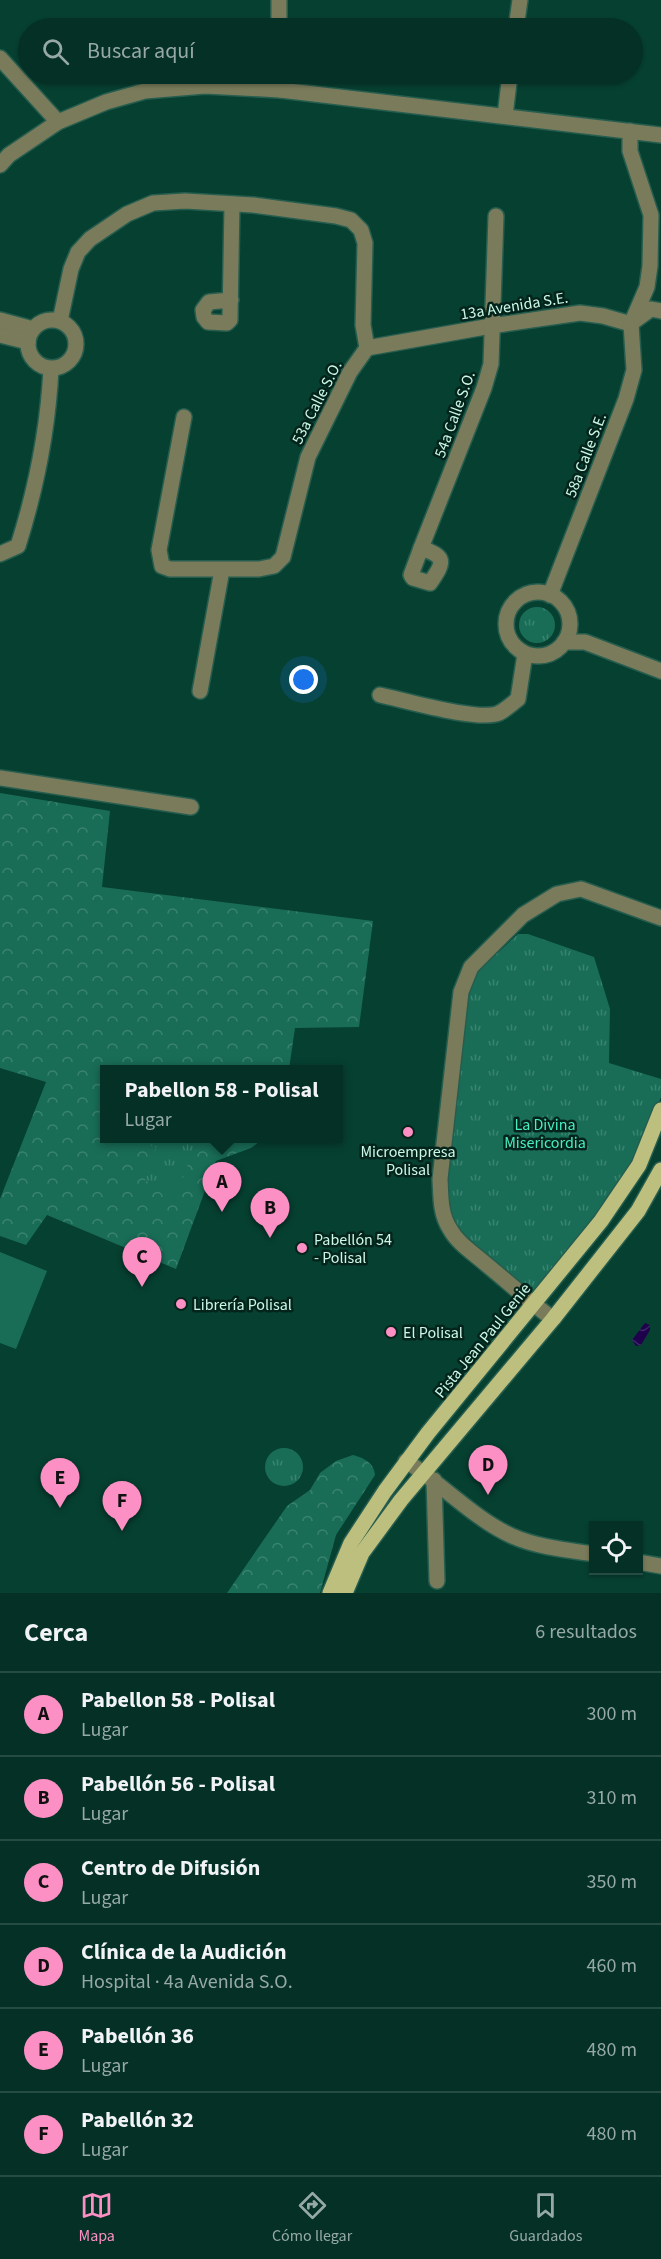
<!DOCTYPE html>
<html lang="es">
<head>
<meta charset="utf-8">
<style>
	:root { --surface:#043025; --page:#0d382d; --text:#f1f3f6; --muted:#97a9a7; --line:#254b42; --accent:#fc8fc3 }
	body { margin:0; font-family:"Source Sans 3",sans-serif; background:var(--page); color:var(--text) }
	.controls { position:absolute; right:18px; bottom:18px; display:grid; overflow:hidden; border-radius:0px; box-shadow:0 2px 4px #0004 }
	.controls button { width:54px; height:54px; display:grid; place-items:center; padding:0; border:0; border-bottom:2px solid var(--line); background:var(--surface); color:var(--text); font:30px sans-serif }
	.you { position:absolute; left:304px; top:680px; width:21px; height:21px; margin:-15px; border:4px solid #fff; border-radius:50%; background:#1a73e8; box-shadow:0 0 0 9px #1a73e833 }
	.badge { display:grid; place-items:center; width:39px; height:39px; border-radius:50%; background:var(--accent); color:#111; font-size:20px; font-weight:700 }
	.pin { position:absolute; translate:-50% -50px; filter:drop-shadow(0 2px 3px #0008) }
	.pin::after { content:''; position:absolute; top:32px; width:21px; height:18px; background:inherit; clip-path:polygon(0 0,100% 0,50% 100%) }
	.popup { position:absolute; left:100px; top:1065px; width:243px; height:78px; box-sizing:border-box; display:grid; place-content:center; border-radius:0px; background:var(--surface); filter:drop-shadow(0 2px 4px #0005); font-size:20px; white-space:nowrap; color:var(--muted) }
	.popup b { font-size:22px; color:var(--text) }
	.popup::after { content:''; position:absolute; left:50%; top:100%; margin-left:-12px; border:12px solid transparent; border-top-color:var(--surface) }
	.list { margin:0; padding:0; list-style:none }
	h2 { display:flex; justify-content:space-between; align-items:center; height:78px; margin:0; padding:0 24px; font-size:26px }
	h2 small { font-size:20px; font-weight:400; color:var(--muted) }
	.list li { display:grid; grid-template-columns:39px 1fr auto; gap:18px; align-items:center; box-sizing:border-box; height:84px; padding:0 24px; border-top:2px solid var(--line) }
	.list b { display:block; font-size:22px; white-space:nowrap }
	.list p { margin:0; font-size:20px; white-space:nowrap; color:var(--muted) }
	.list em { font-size:20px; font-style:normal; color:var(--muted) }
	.icon { flex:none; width:33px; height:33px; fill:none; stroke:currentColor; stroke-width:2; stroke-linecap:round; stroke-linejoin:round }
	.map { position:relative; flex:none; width:661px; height:1593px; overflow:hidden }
	.search { position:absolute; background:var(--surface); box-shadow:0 2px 4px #0004; left:18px; right:18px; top:18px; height:66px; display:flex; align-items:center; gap:15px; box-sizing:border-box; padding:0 21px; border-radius:33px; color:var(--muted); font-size:22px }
	.sheet { height:582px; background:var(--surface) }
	nav { display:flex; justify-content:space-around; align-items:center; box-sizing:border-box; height:84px; border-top:2px solid var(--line); background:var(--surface); font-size:16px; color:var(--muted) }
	nav a { display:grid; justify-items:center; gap:3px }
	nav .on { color:var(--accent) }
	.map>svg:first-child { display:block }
	.grass { fill:#196d57 }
	.forest { fill:url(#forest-crowns) }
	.park { fill:url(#park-tufts) }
	.water { fill:url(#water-waves) }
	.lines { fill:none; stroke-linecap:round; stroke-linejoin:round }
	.minor-casing { stroke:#265d4e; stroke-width:18 }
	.major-casing { stroke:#265d4e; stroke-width:18 }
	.minor { stroke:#797b5b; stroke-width:15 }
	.major { stroke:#bcbf7d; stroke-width:15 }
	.poi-dot { fill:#fc8fc3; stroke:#04241b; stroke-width:2 }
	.labels { text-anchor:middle; stroke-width:5; stroke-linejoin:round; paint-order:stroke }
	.street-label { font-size:16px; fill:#cbf8e7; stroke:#04241b }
	.park-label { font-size:16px; fill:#48eec1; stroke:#04241b }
	.poi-label { font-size:16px; fill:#cbf8e7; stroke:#04241b; text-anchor:start }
</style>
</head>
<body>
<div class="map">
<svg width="661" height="1593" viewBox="0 0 661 1593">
	<defs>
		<pattern id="forest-crowns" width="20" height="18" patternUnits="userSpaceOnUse" patternTransform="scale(1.5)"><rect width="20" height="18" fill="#196d57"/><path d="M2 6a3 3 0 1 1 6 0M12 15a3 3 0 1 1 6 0" fill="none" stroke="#39836f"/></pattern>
		<pattern id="park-tufts" width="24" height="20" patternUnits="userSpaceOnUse" patternTransform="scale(1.5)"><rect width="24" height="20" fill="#196d57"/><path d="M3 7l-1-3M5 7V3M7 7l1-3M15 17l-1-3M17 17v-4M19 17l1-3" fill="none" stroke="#39836f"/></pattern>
		<pattern id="water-waves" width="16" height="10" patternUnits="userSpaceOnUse" patternTransform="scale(1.5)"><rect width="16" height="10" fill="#1e004d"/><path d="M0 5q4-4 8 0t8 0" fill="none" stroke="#3d2667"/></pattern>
	</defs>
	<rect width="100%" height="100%" fill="#064031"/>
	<path class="grass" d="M0,1252l47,19 -31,78 -16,-6z"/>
	<g class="forest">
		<path d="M0,793l110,18 -8,76 271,34 -14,106 -64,1 -6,41 -184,1v68l158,1 -12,9 -35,13 -40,108 -129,-54 -21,30 -26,-9v-37l46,-117 -46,-14z"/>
		<path d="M353,1455c10,3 21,7 22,20l-39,60 -16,58h-93l60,-87 23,-16 10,-17 16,-12z"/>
	</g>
	<g class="park">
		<circle cx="537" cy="625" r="18"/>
		<path d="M518,934h10l66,23 16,52 -1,54 52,16v18l-25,66 -102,134 -78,-67c-8,-17 -8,-34 -8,-52l21,-184 5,-19z"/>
		<path d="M120,1139h82l-6,19h-6l-11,31 -34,-8 11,-34z"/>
		<circle cx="284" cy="1467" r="19"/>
	</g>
	<path class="water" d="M645,1323l5,2v5l-9,15 -5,1 -4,-6z"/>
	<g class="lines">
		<defs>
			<g id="minor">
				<path d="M279,28v-28"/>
				<path d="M516,28l4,-28"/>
				<path d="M0,58l58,64"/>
				<path d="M280,74v16"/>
				<path d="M505,116l5,-42"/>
				<path d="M0,165l9,-10 49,-33 48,-20 39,-11 60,-5 75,4 381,45"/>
				<path d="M231,300l-22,2 -6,8 1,7 4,5 19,1 3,-3 2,-116"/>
				<path d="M0,320l33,9"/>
				<circle cx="52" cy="344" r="24"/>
				<path d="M60,321l11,-52 7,-17 12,-13 37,-25 26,-11 32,-2 68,4 83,11 15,4 10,10 4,13 -2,82 4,23 -17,24 -42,85 -25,100 -9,9 -15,3h-89l-8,-3 -3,-16 25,-133"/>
				<path d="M633,322l18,-13 10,2"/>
				<path d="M0,335l28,7"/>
				<path d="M367,348l124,-22 89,-13 23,3 28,8"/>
				<path d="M421,548l63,-160 7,-24 5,-148"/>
				<path d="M421,548c25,9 24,13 9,35l-17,-5 -2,-3z"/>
				<path d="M0,554l18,-8c18,-57 30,-118 33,-177"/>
				<circle cx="538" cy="624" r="32"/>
				<path d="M550,595l76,-196 8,-29 -3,-46 16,-37 3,-21 1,-51 -21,-64v-20"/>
				<path d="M564,642h21l76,29"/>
				<path d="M200,691l22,-121"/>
				<path d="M380,695c24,5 99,27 119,18 6,-3 13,-9 19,-14l7,-45"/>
				<path d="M0,778l191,29"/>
				<path d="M553,1319c-23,-17 -44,-36 -66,-54 -12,-11 -29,-21 -37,-36 -10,-15 -9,-33 -10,-50l21,-187 10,-25 52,-52 34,-21 24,-5 80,29"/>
				<path d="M406,1461c36,23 67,57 106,75 25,11 54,14 82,18"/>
				<path d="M434,1480l3,101"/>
				<path d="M638,1562l23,4"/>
			</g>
			<g id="major">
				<path d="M330,1593l21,-50 34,-52 43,-58 173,-212 38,-56 22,-55"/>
				<path d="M345,1593l17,-40 39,-53 152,-181 85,-108 23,-41"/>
			</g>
		</defs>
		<use href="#minor" class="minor-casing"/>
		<use href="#major" class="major-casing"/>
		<use href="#minor" class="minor"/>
		<use href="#major" class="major"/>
	</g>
	<g class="poi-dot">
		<circle cx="408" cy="1132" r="6"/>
		<circle cx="302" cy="1248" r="6"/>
		<circle cx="181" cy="1304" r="6"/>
		<circle cx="391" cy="1332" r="6"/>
	</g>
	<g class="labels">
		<g class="street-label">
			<text transform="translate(514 305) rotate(-9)" y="6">13a Avenida S.E.</text>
			<text transform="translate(316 402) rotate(-63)" y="6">53a Calle S.O.</text>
			<text transform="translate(454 414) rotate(-70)" y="6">54a Calle S.O.</text>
			<text transform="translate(585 455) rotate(-69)" y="6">58a Calle S.E.</text>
			<text transform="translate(482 1340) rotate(-51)" y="6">Pista Jean Paul Genie</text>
		</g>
		<g class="park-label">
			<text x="545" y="1130">La Divina<tspan x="545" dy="18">Misericordia</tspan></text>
		</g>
		<g class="poi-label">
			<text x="408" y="1157" text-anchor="middle">Microempresa<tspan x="408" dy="18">Polisal</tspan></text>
			<text x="314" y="1245">Pabellón 54<tspan x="314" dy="18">- Polisal</tspan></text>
			<text x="193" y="1310">Librería Polisal</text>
			<text x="403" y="1338">El Polisal</text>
		</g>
	</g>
</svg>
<div class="controls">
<button><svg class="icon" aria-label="locate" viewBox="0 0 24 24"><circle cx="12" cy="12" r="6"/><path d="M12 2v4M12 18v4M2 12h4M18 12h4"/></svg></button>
</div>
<div class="you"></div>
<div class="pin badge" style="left:222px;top:1212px">A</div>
<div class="popup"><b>Pabellon 58 - Polisal</b>Lugar</div>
<div class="pin badge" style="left:270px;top:1238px">B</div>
<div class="pin badge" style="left:142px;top:1287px">C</div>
<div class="pin badge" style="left:488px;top:1495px">D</div>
<div class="pin badge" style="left:60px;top:1508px">E</div>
<div class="pin badge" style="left:122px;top:1531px">F</div>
<div class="search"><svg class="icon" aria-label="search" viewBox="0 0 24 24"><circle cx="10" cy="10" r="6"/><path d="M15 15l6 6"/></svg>Buscar aquí</div>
</div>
<section class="sheet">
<h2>Cerca<small>6 resultados</small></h2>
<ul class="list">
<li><span class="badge">A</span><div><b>Pabellon 58 - Polisal</b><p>Lugar</p></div><em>300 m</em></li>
<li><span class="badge">B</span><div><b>Pabellón 56 - Polisal</b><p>Lugar</p></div><em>310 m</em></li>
<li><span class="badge">C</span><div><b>Centro de Difusión</b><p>Lugar</p></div><em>350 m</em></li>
<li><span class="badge">D</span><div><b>Clínica de la Audición</b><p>Hospital · 4a Avenida S.O.</p></div><em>460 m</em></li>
<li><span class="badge">E</span><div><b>Pabellón 36</b><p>Lugar</p></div><em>480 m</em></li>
<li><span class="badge">F</span><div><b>Pabellón 32</b><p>Lugar</p></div><em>480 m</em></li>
</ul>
</section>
<nav>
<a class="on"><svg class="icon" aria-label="map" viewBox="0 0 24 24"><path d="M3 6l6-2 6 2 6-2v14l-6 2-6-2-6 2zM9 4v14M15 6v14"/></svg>Mapa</a>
<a><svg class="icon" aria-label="directions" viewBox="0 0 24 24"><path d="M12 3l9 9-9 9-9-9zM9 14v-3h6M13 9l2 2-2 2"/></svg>Cómo llegar</a>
<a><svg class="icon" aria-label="saved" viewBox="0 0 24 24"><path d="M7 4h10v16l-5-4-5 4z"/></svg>Guardados</a>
</nav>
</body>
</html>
